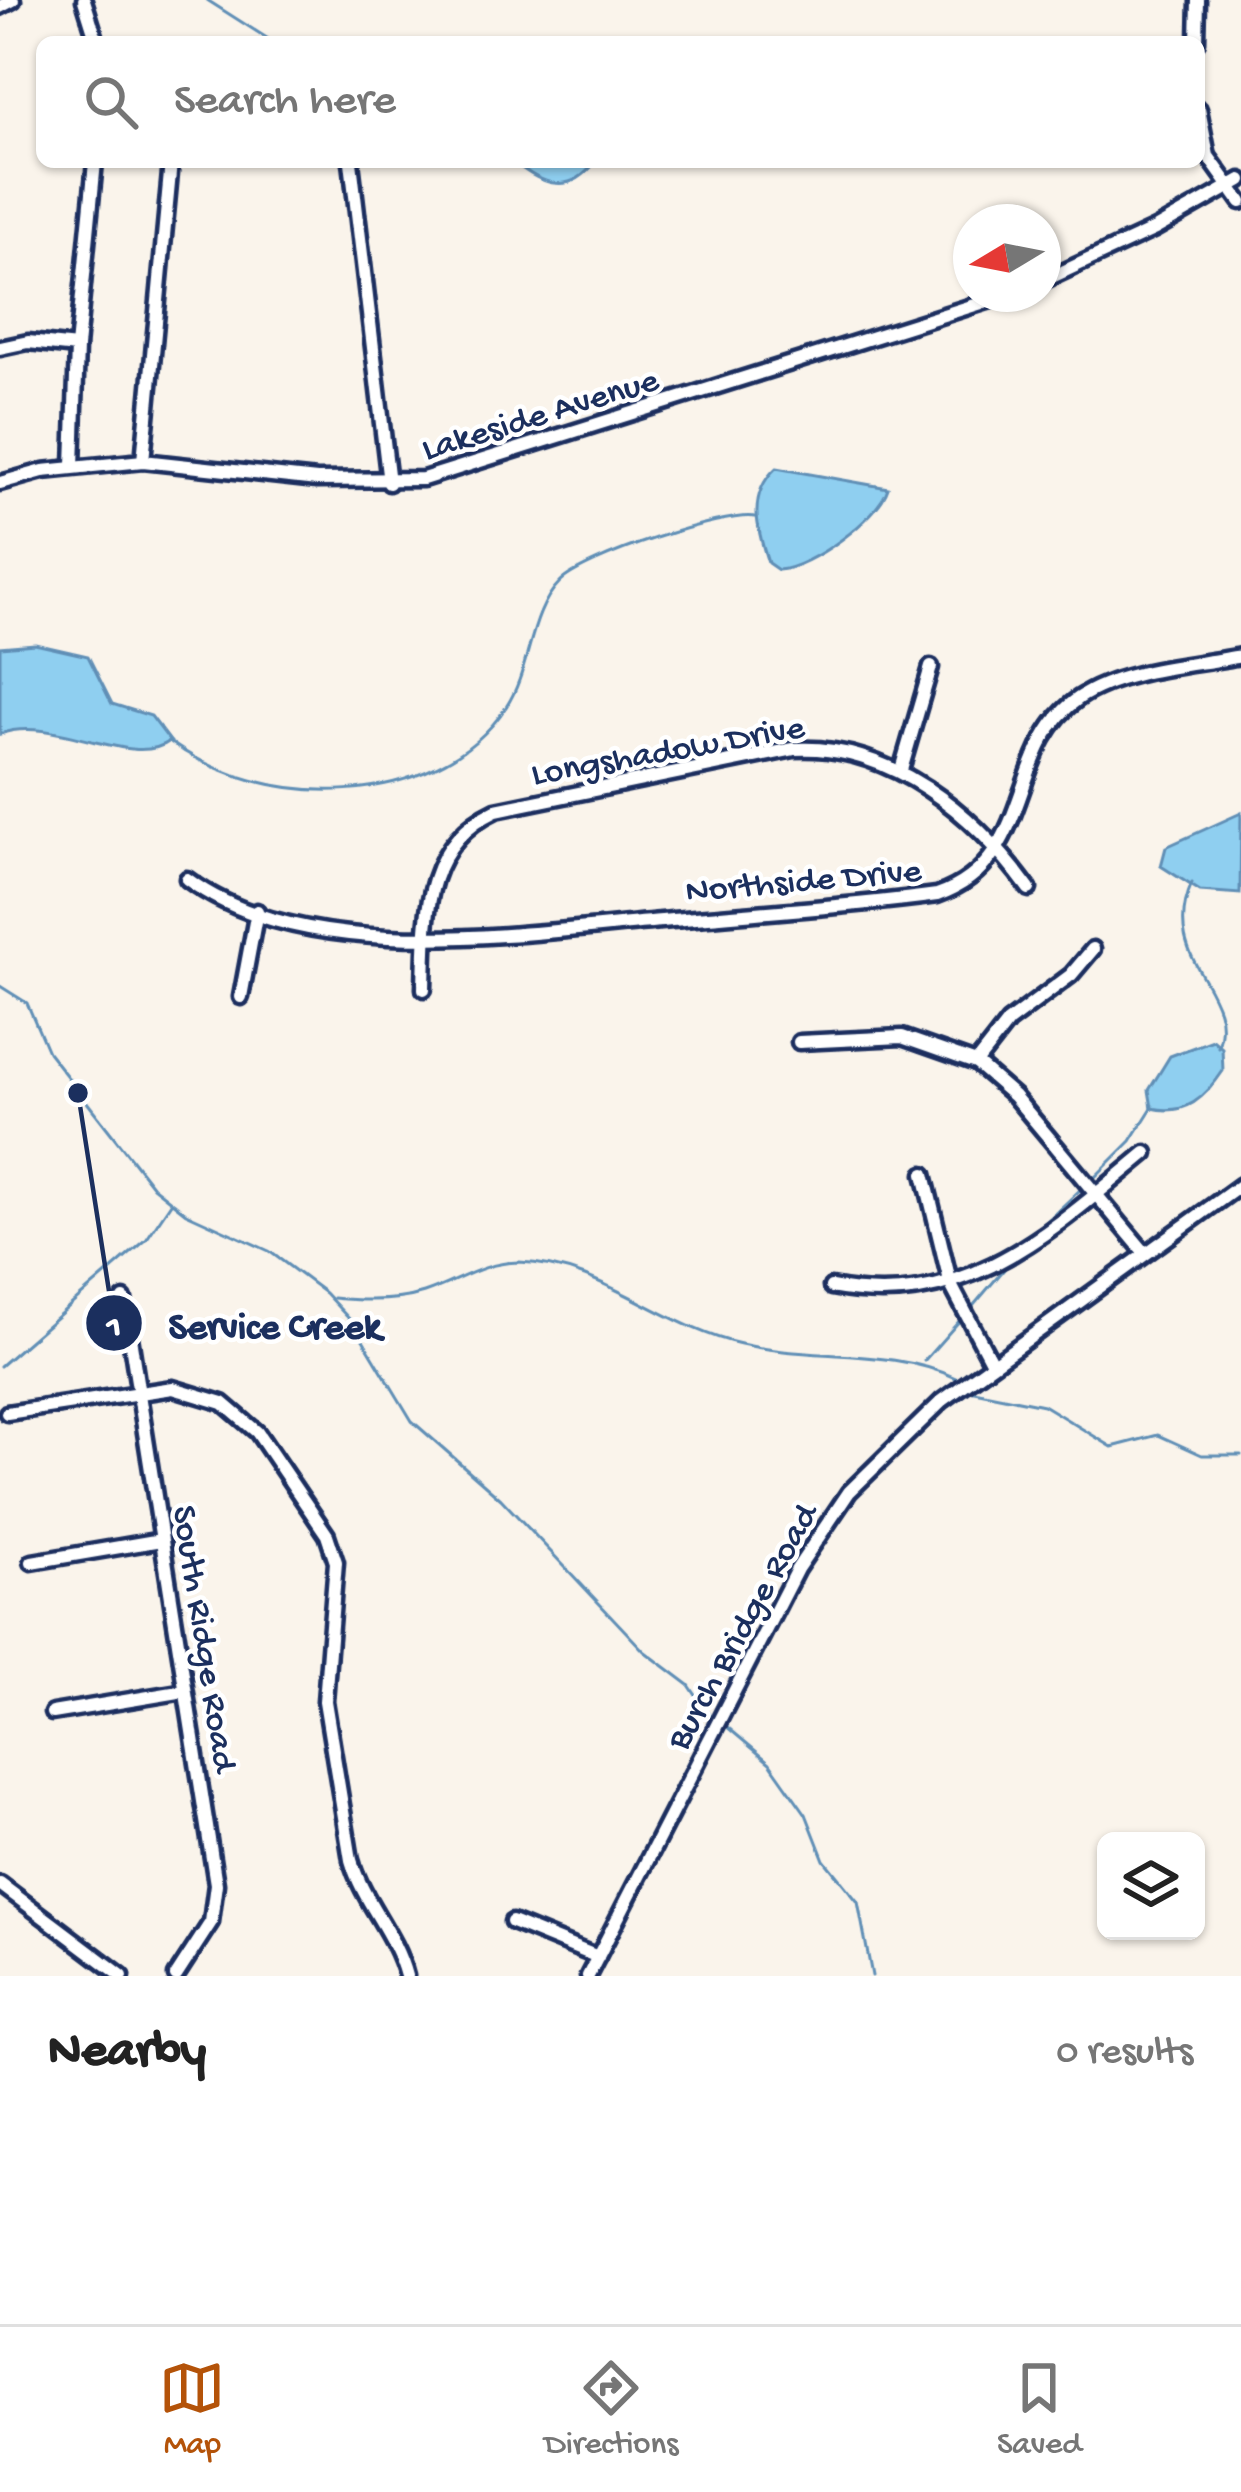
<!DOCTYPE html>
<html lang="en">
<head>
<meta charset="utf-8">
<style>
	:root { --surface:#fff; --page:#f2f2f2; --text:#222; --muted:#767676; --line:#e0e0e0; --accent:#b45309 }
	body { margin:0; font-family:"Gochi Hand",sans-serif; background:var(--page); color:var(--text) }
	.controls { position:absolute; right:36px; bottom:36px; display:grid; overflow:hidden; border-radius:18px; box-shadow:0 3px 9px #0004 }
	.controls button { width:108px; height:108px; display:grid; place-items:center; padding:0; border:0; border-bottom:3px solid var(--line); background:var(--surface); color:var(--text); font:60px sans-serif }
	.compass { position:absolute; left:953px; top:204px; width:108px; height:108px; border-radius:50%; background:var(--surface); box-shadow:0 3px 9px #0004; rotate:260deg }
	.list { margin:0; padding:0; list-style:none }
	h2 { display:flex; justify-content:space-between; align-items:center; height:156px; margin:0; padding:0 48px; font-size:51px }
	h2 small { font-size:39px; font-weight:400; color:var(--muted) }
	.icon { flex:none; width:66px; height:66px; fill:none; stroke:currentColor; stroke-width:2; stroke-linecap:round; stroke-linejoin:round }
	.map { position:relative; flex:none; width:1241px; height:1976px; overflow:hidden }
	.search { position:absolute; background:var(--surface); box-shadow:0 3px 9px #0004; left:36px; right:36px; top:36px; height:132px; display:flex; align-items:center; gap:30px; box-sizing:border-box; padding:0 42px; border-radius:18px; color:var(--muted); font-size:45px }
	.sheet { height:348px; background:var(--surface) }
	nav { display:flex; justify-content:space-around; align-items:center; box-sizing:border-box; height:168px; border-top:3px solid var(--line); background:var(--surface); font-size:33px; color:var(--muted) }
	nav a { display:grid; justify-items:center; gap:6px }
	nav .on { color:var(--accent) }
	.map>svg:first-child { display:block }
	.water { fill:#8fcff0; stroke:#618fb6; stroke-width:3 }
	.lines { fill:none; stroke-linecap:round; stroke-linejoin:round }
	.stream { stroke:#618fb6; stroke-width:3 }
	.minor-casing { stroke:#1b2f5e; stroke-width:21 }
	.minor { stroke:#fff; stroke-width:12 }
	.labels { text-anchor:middle; stroke-width:9; stroke-linejoin:round; paint-order:stroke }
	.street-label { font-size:36px; fill:#1b2f5e; stroke:#fff }
	.leader { fill:none; stroke:#1b2f5e; stroke-width:4.5 }
	.callout-dot { fill:#1b2f5e; stroke:#fff; stroke-width:4.5 }
	.mark-label { font-size:36px; text-anchor:middle; font-weight:bold; fill:#fff }
	.callout-label { font-size:39px; text-anchor:middle; font-weight:bold; fill:#1b2f5e; stroke:#fff; stroke-width:9; stroke-linejoin:round; paint-order:stroke }
</style>
</head>
<body>
<div class="map">
<svg width="1241" height="1976" viewBox="0 0 1241 1976">
	<rect width="100%" height="100%" fill="#faf4eb"/>
	<filter id="ink" filterUnits="userSpaceOnUse"><feTurbulence type="fractalNoise" baseFrequency=".00833" numOctaves="2"/><feDisplacementMap in="SourceGraphic" scale="24" xChannelSelector="R" yChannelSelector="G"/><feConvolveMatrix kernelMatrix="1 2 1 2 8 2 1 2 1" color-interpolation-filters="sRGB"/></filter>
	<g filter="url(#ink)">
		<g class="water">
			<path d="M514,162h81c-24,33 -52,24 -81,0z"/>
			<path d="M776,468l112,20c-9,30 -78,80 -110,82l-10,-7c-11,-34 -21,-68 8,-95z"/>
			<path d="M35,644l53,12 24,48 39,12 19,25c-38,29 -116,-27 -170,-7v-87z"/>
			<path d="M1241,813l-1,81 -40,-3 -39,-25 5,-19z"/>
			<path d="M1213,1040l9,8 1,23c-18,27 -37,45 -71,37l-3,-18 21,-34z"/>
		</g>
		<g class="lines">
			<g class="stream">
				<path d="M207,0l66,42"/>
				<path d="M169,741c93,70 268,71 337,-34 25,-37 22,-93 54,-125 24,-24 164,-71 196,-65"/>
				<path d="M1192,883c-34,78 47,106 26,164"/>
				<path d="M0,986l27,17 21,49 105,135 33,26 83,38 56,42 28,30 59,98 89,78 143,152 45,34 20,30"/>
				<path d="M1091,1181l40,-40 22,-35"/>
				<path d="M1033,1234l50,-47"/>
				<path d="M333,1298c29,3 63,4 91,-5 33,-11 59,-31 95,-31 82,2 144,65 222,82 72,17 148,3 215,34"/>
				<path d="M968,1312l44,-52"/>
				<path d="M924,1361l37,-42"/>
				<path d="M0,1366l146,-126 25,-37"/>
				<path d="M969,1390l74,15 69,42 46,-12 44,20h39"/>
				<path d="M726,1726l44,37 36,51 18,46 34,42 14,74"/>
			</g>
			<defs>
				<g id="minor">
					<path d="M84,0l13,42"/>
					<path d="M0,7l13,-7"/>
					<path d="M1197,42l1,-42"/>
					<path d="M1199,109l9,47 33,46"/>
					<path d="M351,162l38,321"/>
					<path d="M1043,281l112,-52 86,-49"/>
					<path d="M0,348l28,-6 49,5"/>
					<path d="M143,461l28,-299"/>
					<path d="M73,466l4,-119 18,-185"/>
					<path d="M0,483l43,-12 100,-10 174,19 106,-1 587,-185"/>
					<path d="M901,770l30,-103"/>
					<path d="M187,879c121,90 343,53 485,41 89,-8 177,-13 265,-25 99,-34 69,-147 142,-197 43,-29 112,-32 162,-42"/>
					<path d="M424,989c2,-72 -2,-144 72,-179l298,-61c96,-6 181,65 235,140"/>
					<path d="M241,997l16,-86"/>
					<path d="M799,1042l103,-5 74,26 38,33 131,157"/>
					<path d="M976,1063l32,-41 63,-47 22,-26"/>
					<path d="M924,1174l27,111 41,78"/>
					<path d="M831,1287c134,26 218,-54 315,-134"/>
					<path d="M124,1299l92,585 -5,38 -35,54"/>
					<path d="M7,1413l166,-25 50,15 34,29 70,103 9,27 -11,139 26,159c12,42 44,73 55,116"/>
					<path d="M32,1562l129,-22"/>
					<path d="M52,1713l133,-22"/>
					<path d="M0,1884l122,92"/>
					<path d="M512,1922l86,35"/>
					<path d="M588,1976l209,-407 52,-77 93,-91 299,-216"/>
				</g>
			</defs>
			<use href="#minor" class="minor-casing"/>
			<use href="#minor" class="minor"/>
		</g>
	</g>
	<g class="labels">
		<g class="street-label">
			<text transform="translate(539 411) rotate(-17)" y="13">Lakeside Avenue</text>
			<text transform="translate(667 747) rotate(-10)" y="13">Longshadow Drive</text>
			<text transform="translate(803 877) rotate(-5)" y="13">Northside Drive</text>
			<text transform="translate(739 1625) rotate(-61)" y="13">Burch Bridge Road</text>
			<text transform="translate(208 1638) rotate(81)" y="13">South Ridge Road</text>
		</g>
	</g>
	<path class="leader" d="M78 1093L114 1323"/>
	<g class="callout-dot">
		<circle cx="78" cy="1093" r="12"/>
		<circle cx="114" cy="1323" r="30"/>
	</g>
	<g class="mark-label">
		<text x="114" y="1336">1</text>
	</g>
	<g class="callout-label">
		<text x="275" y="1337">Service Creek</text>
	</g>
</svg>
<div class="controls">
<button><svg class="icon" aria-label="layers" viewBox="0 0 24 24"><path d="M12 4l9 5-9 5-9-5zM3 14l9 5 9-5"/></svg></button>
</div>
<svg class="compass" viewBox="-18 -18 36 36"><path d="M0-13l5 13h-10z" fill="#e53935"/><path d="M0 13l5-13h-10z" fill="#767676"/></svg>
<div class="search"><svg class="icon" aria-label="search" viewBox="0 0 24 24"><circle cx="10" cy="10" r="6"/><path d="M15 15l6 6"/></svg>Search here</div>
</div>
<section class="sheet">
<h2>Nearby<small>0 results</small></h2>
<ul class="list">
</ul>
</section>
<nav>
<a class="on"><svg class="icon" aria-label="map" viewBox="0 0 24 24"><path d="M3 6l6-2 6 2 6-2v14l-6 2-6-2-6 2zM9 4v14M15 6v14"/></svg>Map</a>
<a><svg class="icon" aria-label="directions" viewBox="0 0 24 24"><path d="M12 3l9 9-9 9-9-9zM9 14v-3h6M13 9l2 2-2 2"/></svg>Directions</a>
<a><svg class="icon" aria-label="saved" viewBox="0 0 24 24"><path d="M7 4h10v16l-5-4-5 4z"/></svg>Saved</a>
</nav>
</body>
</html>
